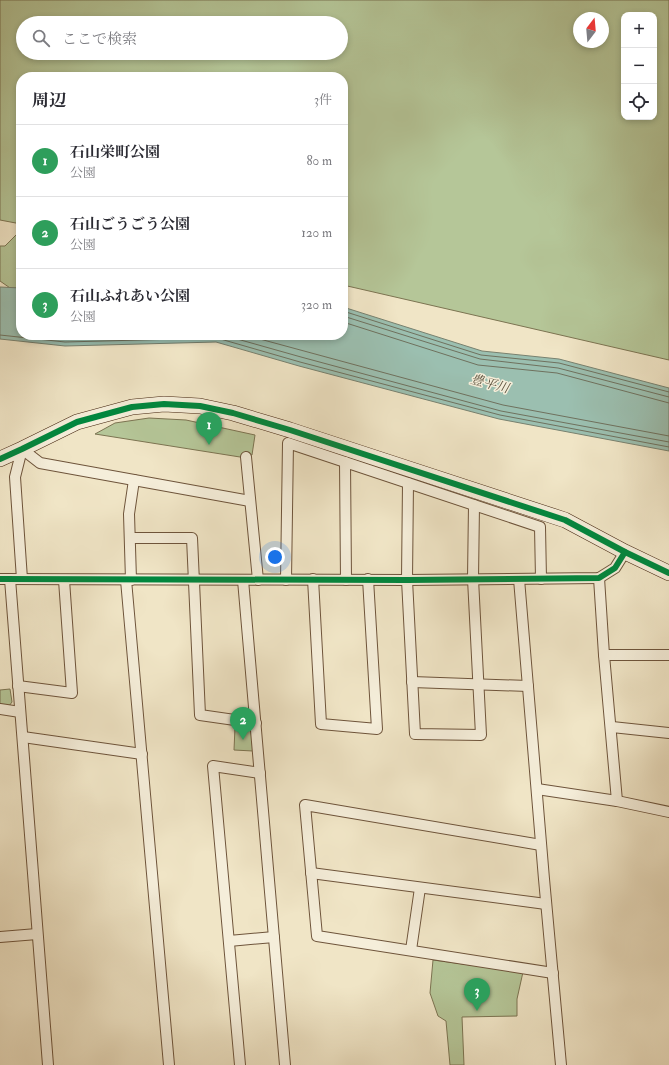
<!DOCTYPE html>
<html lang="ja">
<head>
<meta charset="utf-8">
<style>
	:root { --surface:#fff; --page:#f7f7f7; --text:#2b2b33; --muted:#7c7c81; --line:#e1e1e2; --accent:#7c3aed }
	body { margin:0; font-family:"IM FELL Double Pica","Noto Serif JP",serif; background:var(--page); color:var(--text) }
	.controls { position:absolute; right:12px; top:12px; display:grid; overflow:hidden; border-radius:8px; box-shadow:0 2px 6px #0003 }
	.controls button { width:36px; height:36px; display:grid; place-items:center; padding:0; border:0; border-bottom:1px solid var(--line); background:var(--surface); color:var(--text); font:20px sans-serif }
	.compass { position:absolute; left:573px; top:12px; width:36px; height:36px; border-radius:50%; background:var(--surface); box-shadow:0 2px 6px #0003; rotate:16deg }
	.you { position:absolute; left:275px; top:557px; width:14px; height:14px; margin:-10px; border:3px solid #fff; border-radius:50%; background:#1a73e8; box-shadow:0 0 0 6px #1a73e833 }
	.badge { display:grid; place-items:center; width:26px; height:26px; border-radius:50%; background:var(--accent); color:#fff; font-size:13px; font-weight:700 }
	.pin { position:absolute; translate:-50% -33px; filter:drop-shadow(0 1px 2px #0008) }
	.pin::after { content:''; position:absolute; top:21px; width:14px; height:12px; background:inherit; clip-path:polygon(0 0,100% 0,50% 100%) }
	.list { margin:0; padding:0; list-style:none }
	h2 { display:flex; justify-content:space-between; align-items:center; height:52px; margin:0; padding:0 16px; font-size:17px }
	h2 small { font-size:13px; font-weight:400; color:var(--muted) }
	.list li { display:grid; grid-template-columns:26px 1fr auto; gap:12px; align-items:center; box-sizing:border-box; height:72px; padding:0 16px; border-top:1px solid var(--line) }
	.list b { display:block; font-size:15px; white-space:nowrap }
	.list p { margin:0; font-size:13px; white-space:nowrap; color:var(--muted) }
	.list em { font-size:13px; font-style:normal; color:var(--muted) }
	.icon { flex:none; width:22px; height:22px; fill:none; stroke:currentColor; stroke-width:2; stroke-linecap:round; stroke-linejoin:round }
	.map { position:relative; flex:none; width:669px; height:1065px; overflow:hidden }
	.search { position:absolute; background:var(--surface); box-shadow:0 2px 6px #0003; left:16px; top:16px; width:332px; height:44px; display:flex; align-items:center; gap:10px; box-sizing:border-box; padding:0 14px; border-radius:22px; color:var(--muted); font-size:15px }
	.panel { position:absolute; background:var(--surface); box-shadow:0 2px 6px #0003; left:16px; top:72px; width:332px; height:268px; border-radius:16px }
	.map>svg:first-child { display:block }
	.green { fill:#b5c698; stroke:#7c7452; fill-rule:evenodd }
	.water { fill:#9bbfb0; stroke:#78816f }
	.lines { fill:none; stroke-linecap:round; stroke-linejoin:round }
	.shore { stroke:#6f715e; stroke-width:1 }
	.street-casing { stroke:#6e543b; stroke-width:12 }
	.secondary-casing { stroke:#43230d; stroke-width:16 }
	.street { stroke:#f5eeda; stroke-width:10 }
	.secondary { stroke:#f5eeda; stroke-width:15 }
	.cycleway-casing { stroke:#f5eeda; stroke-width:8 }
	.cycleway { stroke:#00873e; stroke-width:6 }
	.labels { text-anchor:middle; stroke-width:3; stroke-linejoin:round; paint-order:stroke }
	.water-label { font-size:13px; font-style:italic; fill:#5d523e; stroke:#f5eeda }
</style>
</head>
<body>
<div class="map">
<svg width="669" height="1065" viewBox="0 0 669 1065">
	<rect width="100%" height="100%" fill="#f0e5c6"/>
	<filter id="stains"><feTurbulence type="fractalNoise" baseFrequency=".005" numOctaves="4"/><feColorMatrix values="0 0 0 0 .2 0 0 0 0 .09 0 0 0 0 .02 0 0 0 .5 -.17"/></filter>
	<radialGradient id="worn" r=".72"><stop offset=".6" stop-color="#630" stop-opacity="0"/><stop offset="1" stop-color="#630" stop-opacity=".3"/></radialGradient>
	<g class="green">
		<path d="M0,0h669v360l-326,-75v-208h-322v147l-21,-4zM624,15h30v102h-30zM579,18h24v24h-24zM23,23h318v30h-318z"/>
		<path d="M21,230v58l-8,2 -13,-9v-35h5z"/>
		<path d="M149,418l37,2 69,15 -3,20 -12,2 -145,-23 20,-11z"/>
		<path d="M10,689l2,13 -3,4 -9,-2v-14z"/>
		<path d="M235,727l12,2 4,2 2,20 -19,-1z"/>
		<path d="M433,960l90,12 -6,27v17l-55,1 2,48h-14l-4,-44 -8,-5 -8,-23z"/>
	</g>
	<path class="water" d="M0,287l21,1v47h322v-28l139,44 77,8 110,29v63l-170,-32 -200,-53 -83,-24 -151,4 -65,-7z"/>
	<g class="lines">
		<g class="shore">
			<path d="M343,311l138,44 78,8 110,29"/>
			<path d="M343,316l137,43 78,9 111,29"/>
			<path d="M343,322l135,43 79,8 112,30"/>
			<path d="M0,335l65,7 152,-4 83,24 200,53 169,32"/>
			<path d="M50,335l15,2 75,-2"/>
			<path d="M223,335l78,22 200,54 168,31"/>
			<path d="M245,335l258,70 166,31"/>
		</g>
		<defs>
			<g id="street">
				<path d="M246,457l12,123"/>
				<path d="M345,462l1,118"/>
				<path d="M408,483l-1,97 8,154 66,1 -8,-156 1,-74"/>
				<path d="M130,538h62l8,177 56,8"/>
				<path d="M599,578l5,77 13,146"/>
				<path d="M0,579l407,1 192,-2 16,-10 10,-16"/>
				<path d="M10,579l38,486"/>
				<path d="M22,579l-7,-102 7,-28 18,14 210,38"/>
				<path d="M313,579l8,145 56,5 -9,-150"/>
				<path d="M519,579l25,300 17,186"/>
				<path d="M126,580l43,485"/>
				<path d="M131,580l-2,-66 5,-34"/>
				<path d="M243,580l42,485"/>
				<path d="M286,580l2,-137 252,84 1,52"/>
				<path d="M604,655h65"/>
				<path d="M412,682l116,4"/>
				<path d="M18,686l54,7 -8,-113"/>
				<path d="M0,709l20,3"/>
				<path d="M612,727l57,6"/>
				<path d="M23,737l119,17"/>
				<path d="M537,789l80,12 52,11"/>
				<path d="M541,845l-236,-40 12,131 236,37"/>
				<path d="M311,873l235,31"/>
				<path d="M0,937l37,-3"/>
				<path d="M229,941l45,-4"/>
				<path d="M411,950l9,-62"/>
				<path d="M240,1065l-27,-299 47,7"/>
			</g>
			<path id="secondary" d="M0,459l22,-10 55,-27 55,-15 32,-3 36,2 33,7 57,17 275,90 60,32 44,21"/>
		</defs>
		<use href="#street" class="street-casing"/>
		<use href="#secondary" class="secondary-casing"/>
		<use href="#street" class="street"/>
		<use href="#secondary" class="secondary"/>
		<defs>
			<g id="cycleway">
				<path d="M0,459l22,-10 55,-27 55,-15 32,-3 36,2 33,7 57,17 275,90 60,32 44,21"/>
				<path d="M0,579l407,1 192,-2 16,-10 10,-16"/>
			</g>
		</defs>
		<use href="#cycleway" class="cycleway-casing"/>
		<use href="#cycleway" class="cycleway"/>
	</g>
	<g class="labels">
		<g class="water-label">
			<text transform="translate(490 383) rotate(15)" y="5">豊平川</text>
		</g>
	</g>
	<rect width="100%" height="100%" filter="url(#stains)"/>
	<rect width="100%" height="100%" fill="url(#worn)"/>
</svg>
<div class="controls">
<button>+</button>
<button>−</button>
<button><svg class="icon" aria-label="locate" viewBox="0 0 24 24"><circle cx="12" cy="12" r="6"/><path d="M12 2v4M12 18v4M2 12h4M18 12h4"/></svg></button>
</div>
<svg class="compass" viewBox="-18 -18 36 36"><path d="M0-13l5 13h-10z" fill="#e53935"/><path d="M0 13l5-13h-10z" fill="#7c7c81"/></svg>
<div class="you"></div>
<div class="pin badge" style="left:209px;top:445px;background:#2e9e5b">1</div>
<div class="pin badge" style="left:243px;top:740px;background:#2e9e5b">2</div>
<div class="pin badge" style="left:477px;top:1011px;background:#2e9e5b">3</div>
<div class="search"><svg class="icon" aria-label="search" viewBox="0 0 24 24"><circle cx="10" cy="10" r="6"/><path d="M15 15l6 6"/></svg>ここで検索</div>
<section class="panel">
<h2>周辺<small>3件</small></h2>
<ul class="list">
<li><span class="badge" style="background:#2e9e5b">1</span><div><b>石山栄町公園</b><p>公園</p></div><em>80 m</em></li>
<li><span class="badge" style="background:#2e9e5b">2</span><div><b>石山ごうごう公園</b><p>公園</p></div><em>120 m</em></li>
<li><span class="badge" style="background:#2e9e5b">3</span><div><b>石山ふれあい公園</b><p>公園</p></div><em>320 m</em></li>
</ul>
</section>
</div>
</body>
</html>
